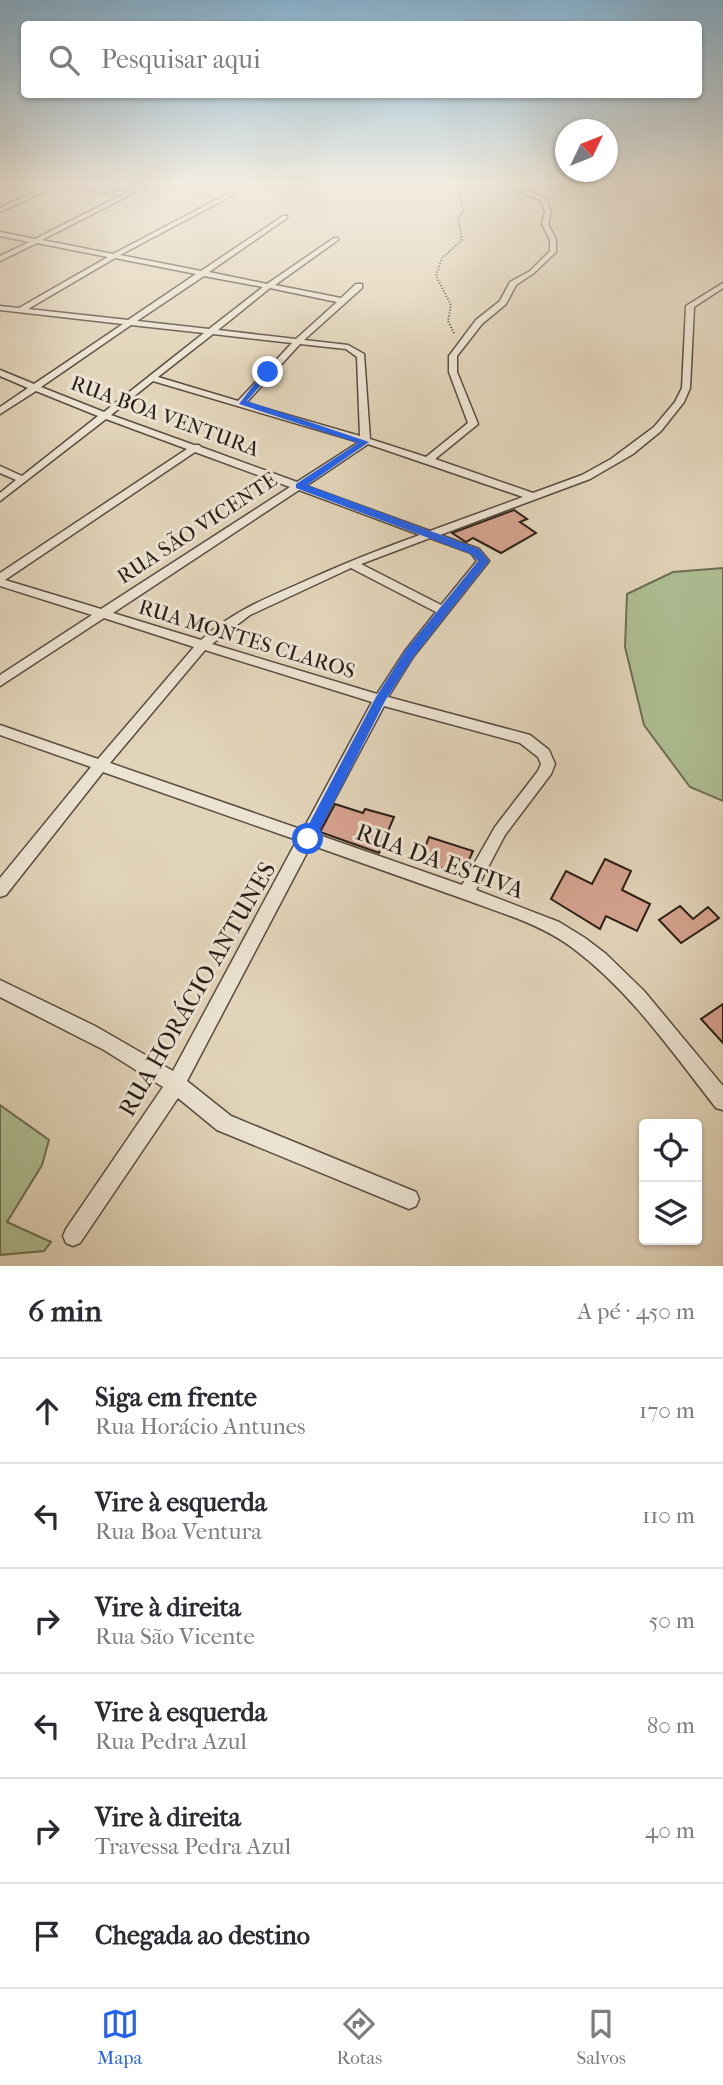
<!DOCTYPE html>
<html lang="pt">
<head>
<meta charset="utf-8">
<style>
	:root { --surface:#fff; --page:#f2f2f3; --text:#2b2b33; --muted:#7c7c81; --line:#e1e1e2; --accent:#2563eb }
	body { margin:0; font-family:"IM FELL French Canon",serif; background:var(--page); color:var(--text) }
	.controls { position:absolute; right:21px; bottom:21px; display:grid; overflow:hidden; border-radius:7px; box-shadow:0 2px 5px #0004 }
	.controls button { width:63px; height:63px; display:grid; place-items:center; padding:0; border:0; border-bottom:2px solid var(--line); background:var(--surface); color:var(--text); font:35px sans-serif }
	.compass { position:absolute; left:555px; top:119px; width:63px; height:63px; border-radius:50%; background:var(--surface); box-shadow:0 2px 5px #0004; rotate:47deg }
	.stop { position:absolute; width:21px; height:21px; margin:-16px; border:5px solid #2563eb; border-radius:50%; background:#fff }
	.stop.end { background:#2563eb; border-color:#fff; box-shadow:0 2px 7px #0008 }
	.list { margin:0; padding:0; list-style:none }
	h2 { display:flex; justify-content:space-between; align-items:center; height:91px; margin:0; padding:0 28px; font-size:30px }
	h2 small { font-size:23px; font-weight:400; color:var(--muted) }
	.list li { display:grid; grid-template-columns:46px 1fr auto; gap:21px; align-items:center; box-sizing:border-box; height:105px; padding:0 28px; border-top:2px solid var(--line) }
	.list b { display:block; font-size:26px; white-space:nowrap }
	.list p { margin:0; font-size:23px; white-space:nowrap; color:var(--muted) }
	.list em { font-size:23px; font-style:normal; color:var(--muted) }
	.icon { flex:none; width:38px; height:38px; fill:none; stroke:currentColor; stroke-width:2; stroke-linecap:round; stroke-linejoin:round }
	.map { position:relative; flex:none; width:723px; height:1266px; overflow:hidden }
	.search { position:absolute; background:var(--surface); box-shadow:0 2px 5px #0004; left:21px; right:21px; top:21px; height:77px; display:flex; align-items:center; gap:18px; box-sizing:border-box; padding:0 24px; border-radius:7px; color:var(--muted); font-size:26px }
	.sheet { height:721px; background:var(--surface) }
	nav { display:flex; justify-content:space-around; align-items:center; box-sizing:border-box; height:98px; border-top:2px solid var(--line); background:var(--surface); font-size:19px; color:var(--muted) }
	nav a { display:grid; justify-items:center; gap:4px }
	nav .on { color:var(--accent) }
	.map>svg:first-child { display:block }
	.green { fill:#aebe93; stroke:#6c6e55; stroke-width:2 }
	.building { fill:#d5a28e; stroke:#2b1f17; stroke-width:2 }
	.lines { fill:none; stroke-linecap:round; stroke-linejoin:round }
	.minor-casing { stroke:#594c40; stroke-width:3 }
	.path { stroke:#2b1f17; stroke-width:2; stroke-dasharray:1 2; stroke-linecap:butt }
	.minor { fill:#ece3d2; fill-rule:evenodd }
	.route { fill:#2563eb }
	.labels { text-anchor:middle; stroke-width:6; stroke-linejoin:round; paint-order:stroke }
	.street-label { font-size:21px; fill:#2b1f17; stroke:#ece3d2 }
	.near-street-label { font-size:24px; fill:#2b1f17; stroke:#ece3d2 }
</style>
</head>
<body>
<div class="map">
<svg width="723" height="1266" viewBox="0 0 723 1266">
	<rect width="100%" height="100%" fill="#e2d4b9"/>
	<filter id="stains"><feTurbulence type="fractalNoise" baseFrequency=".00286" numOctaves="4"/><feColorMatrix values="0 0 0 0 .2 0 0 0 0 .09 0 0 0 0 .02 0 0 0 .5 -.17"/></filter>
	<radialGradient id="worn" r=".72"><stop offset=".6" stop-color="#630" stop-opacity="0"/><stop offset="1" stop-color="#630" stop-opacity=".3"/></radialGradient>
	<g class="green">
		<path d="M723,568v233l-33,-14 -46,-62 -19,-78 2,-53 46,-22z"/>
		<path d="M0,1105l49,35 -7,25 -35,57 44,20 -7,9 -44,4z"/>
	</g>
	<g class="building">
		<path d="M514,510l13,9 -7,3 16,11 -35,20 -28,-15 -7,4 -14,-9z"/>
		<path d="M335,804l28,9 2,-4 29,8 -15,36 -59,-21z"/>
		<path d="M429,837l44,14 -11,24 -42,-14z"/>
		<path d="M605,859l26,12 -9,19 28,14 -13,27 -31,-15 -6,13 -49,-30 15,-28 26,13z"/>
		<path d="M680,906l13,13 15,-12 11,11 -38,25 -22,-23z"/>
		<path d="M723,1004v39l-22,-24z"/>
	</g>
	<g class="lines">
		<defs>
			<path id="minor" d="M44,182c27,0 53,8 79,10 11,0 20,-10 32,-10l-113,58 71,14 116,-61h4v2l-113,60 81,16 82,-55h4v2l-78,54 58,12 67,-46h4v2l-63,45 66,13 15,-14h6v4l-58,52 44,5 16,9 6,85 56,18 42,-34 -19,-51v-16l27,-36 24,-19 10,-19 20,-11 20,-20v-11l-8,-16 3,-12 -4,-12 -38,-14 2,-4h6l-2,3 37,13 5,14 -3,12 8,16v12l-22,21 -18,12 -10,19 -24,20 -25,32v16l21,52 -43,35 98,34 49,-18 29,-16 43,-32 21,-25 7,-14 4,-82 37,-23v5l-29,19 -4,81 -6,14 -23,29 -28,23 -43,25 -150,56 39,14 10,12 -76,96 -25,40 142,38 19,15 6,14 -4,10 -46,61 -29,55 83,32 26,16 21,16 38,37 79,95v24l-7,-2c-44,-56 -85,-116 -142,-159 -30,-23 -67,-34 -102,-47 -53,-19 -107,-38 -161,-57l-124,236 44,35 185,76 3,7 -3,7 -7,3 -192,-79 -39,-32 -98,145 -7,3 -7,-3 -3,-7 3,-7 97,-142 -59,-37 -104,-53v-17l95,46 78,45 124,-231 -194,-68 -97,123 -6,2v-19l91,-111 -91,-32v-10l98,34 96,-112 -90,-29 -104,68v-11l92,-60 -92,-29v-13l187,-124 -81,-30 -106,82v-8l16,-13 -16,-7v-7l22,10 76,-60 -62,-25 -36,23v-7l28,-19 -28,-12v-6l34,14 89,-60 -123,-14v-4l19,2 89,-51 -71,-14 -37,18v-5l29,-14 -29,-6v-4l35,7 87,-44 -64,-10 -58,27v-4l51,-24zM115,258l81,16 -68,46 -100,-11zM204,276l59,11 -54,42 -72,-8zM270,288l67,14 -41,37 -78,-9zM131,325l73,8 -100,79 -63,-25zM213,334l79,9 -54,58 -80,-24zM300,344l46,5 11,8 3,79 -114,-33zM153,381l206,61 -62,40 -96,-35 -2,-2h-5l-83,-30zM368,444l155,53 -93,34 -124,-45zM195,452l95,35 -189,122 -96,-29zM299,490l121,45c-43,15 -84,32 -126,51 -35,15 -64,28 -93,54l-88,-27zM430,538l41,15 6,8 -36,44 -80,-41zM351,568l85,44 -31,39 -28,43 -165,-50 38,-29zM205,650l167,52 -69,128 -193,-67zM384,706l136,37 18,14 3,7 -3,7 -43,56 -33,58 -146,-51z"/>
		</defs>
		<use href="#minor" class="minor-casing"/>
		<path class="path" d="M454,333l-6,-12 3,-16 -15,-29 6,-18 20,-18 -4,-22 6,-7 -9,-29"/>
		<use href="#minor" class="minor"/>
	</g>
	<linearGradient id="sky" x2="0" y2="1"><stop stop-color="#87b5d4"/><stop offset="0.51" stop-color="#f2ece0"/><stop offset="1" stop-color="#f2ece0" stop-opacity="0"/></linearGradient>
	<rect width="723" height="360" fill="url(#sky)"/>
	<path class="route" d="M265,370l7,2 -25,29 122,41 -62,43 172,64 10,12 -75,95 -29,45 -72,142 -5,2 -7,-6 75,-142 29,-46 73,-90 -7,-7 -175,-66v-4l62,-41 -119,-39z"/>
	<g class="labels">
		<g class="street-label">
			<text transform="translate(165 416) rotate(20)" y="7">RUA BOA VENTURA</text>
			<text transform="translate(197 528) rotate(-33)" y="7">RUA SÃO VICENTE</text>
			<text transform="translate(247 639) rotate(17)" y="7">RUA MONTES CLAROS</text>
		</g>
		<g class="near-street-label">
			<text transform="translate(440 861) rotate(20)" y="8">RUA DA ESTIVA</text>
			<text transform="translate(197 989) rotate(-60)" y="8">RUA HORÁCIO ANTUNES</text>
		</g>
	</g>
	<rect width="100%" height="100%" filter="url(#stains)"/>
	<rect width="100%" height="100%" fill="url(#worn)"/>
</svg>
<div class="controls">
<button><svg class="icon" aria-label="locate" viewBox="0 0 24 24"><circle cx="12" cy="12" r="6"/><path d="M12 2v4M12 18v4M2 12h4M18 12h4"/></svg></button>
<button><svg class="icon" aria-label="layers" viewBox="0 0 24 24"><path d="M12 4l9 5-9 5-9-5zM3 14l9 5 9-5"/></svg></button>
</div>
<svg class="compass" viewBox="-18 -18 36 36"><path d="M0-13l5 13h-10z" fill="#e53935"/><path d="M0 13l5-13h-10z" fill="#7c7c81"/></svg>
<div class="stop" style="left:308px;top:839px"></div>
<div class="stop end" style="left:268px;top:372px"></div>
<div class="search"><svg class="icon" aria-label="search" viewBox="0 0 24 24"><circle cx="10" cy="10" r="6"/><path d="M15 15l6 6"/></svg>Pesquisar aqui</div>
</div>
<section class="sheet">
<h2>6 min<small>A pé · 450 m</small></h2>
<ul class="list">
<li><svg class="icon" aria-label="ahead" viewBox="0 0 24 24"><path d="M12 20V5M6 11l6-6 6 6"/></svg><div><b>Siga em frente</b><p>Rua Horácio Antunes</p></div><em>170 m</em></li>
<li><svg class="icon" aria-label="left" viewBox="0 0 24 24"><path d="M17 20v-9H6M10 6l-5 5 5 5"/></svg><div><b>Vire à esquerda</b><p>Rua Boa Ventura</p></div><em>110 m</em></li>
<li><svg class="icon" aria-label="right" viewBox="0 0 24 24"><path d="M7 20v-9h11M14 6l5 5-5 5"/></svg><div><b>Vire à direita</b><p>Rua São Vicente</p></div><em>50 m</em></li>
<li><svg class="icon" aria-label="left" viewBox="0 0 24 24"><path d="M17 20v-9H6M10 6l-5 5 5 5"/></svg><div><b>Vire à esquerda</b><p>Rua Pedra Azul</p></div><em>80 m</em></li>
<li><svg class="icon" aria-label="right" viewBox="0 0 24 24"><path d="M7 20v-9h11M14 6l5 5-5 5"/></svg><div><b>Vire à direita</b><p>Travessa Pedra Azul</p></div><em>40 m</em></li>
<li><svg class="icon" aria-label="arrive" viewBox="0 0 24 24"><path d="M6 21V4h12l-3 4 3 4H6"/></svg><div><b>Chegada ao destino</b></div></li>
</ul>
</section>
<nav>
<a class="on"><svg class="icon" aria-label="map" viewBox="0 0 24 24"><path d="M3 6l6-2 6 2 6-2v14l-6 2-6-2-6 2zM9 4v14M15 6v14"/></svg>Mapa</a>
<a><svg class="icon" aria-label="directions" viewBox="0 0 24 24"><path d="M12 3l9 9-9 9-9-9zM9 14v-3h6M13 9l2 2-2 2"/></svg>Rotas</a>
<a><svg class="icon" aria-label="saved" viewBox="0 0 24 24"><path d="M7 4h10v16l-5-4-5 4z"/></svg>Salvos</a>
</nav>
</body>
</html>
